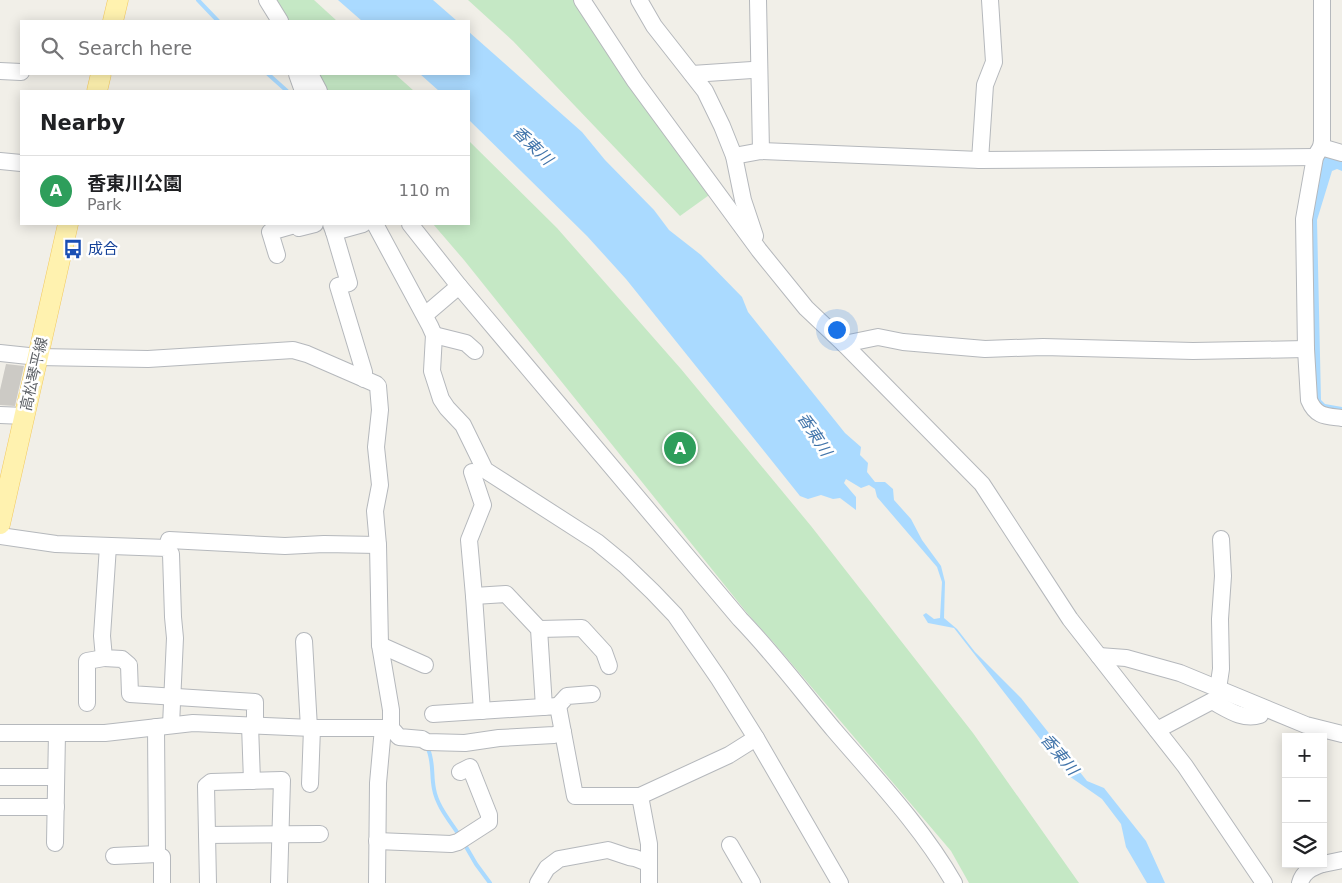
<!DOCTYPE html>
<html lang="en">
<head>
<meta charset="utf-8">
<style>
	:root { --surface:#fff; --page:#f6f6f6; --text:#202124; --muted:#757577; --line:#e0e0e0; --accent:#b45309 }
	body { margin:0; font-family:"DejaVu Sans","Noto Sans JP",sans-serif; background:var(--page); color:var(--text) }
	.controls { position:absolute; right:15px; bottom:15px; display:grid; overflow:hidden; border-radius:0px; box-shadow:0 2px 12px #0003 }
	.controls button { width:45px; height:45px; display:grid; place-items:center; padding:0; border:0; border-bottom:1px solid var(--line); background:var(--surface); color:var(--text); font:25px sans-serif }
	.you { position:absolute; left:836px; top:329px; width:18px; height:18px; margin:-12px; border:4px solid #fff; border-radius:50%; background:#1a73e8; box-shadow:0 0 0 8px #1a73e833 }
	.badge { display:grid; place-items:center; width:32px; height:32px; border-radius:50%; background:var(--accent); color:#fff; font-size:16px; font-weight:700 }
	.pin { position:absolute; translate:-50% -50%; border:2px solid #fff; box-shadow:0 1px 5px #0006 }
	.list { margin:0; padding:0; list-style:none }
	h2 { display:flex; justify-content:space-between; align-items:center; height:65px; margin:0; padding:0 20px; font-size:21px }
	h2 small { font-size:16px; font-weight:400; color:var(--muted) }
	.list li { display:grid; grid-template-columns:32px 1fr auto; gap:15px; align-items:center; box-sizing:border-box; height:70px; padding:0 20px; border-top:1px solid var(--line) }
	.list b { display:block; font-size:19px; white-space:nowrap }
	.list p { margin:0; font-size:16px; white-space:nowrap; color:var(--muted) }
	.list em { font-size:16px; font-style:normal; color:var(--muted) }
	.icon { flex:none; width:28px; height:28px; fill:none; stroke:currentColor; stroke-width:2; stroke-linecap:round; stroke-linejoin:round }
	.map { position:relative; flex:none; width:1342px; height:883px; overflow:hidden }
	.search { position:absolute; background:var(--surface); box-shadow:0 2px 12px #0003; left:20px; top:20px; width:450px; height:55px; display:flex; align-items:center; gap:12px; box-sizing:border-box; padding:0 18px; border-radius:0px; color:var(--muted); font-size:19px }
	.panel { position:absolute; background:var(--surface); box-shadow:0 2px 12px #0003; left:20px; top:90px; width:450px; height:135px; border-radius:0px }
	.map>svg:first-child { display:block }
	.green { fill:#c5e8c5 }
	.water { fill:#aadaff }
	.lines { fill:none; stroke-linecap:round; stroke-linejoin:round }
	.stream { stroke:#aadaff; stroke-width:4 }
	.building { fill:#cccac5 }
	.minor-casing { stroke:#b5b8bc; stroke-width:18 }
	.major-casing { stroke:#f2c960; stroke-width:21 }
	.minor { stroke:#fff; stroke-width:16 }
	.major { stroke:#fff2af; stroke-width:20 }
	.labels { text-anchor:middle; stroke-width:5; stroke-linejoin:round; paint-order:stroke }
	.transit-label { font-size:15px; fill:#164399; stroke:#fff; text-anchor:start }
	.street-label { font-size:15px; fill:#5f6368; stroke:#fff }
	.water-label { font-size:16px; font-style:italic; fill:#4174aa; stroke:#fff }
</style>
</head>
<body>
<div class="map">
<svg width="1342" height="883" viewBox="0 0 1342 883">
	<rect width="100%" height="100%" fill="#f1efe8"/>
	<g class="green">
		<path d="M275,0h39l23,21h-50z"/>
		<path d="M468,0h106l56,85 82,108 -32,23 -167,-175z"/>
		<path d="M315,74h80l19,17h-90z"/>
		<path d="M469,141l88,87 124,141 130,157 162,207 106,150h-110l-18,-32 -177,-208 -27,-30 -283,-353 -31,-36h36z"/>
	</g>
	<g class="water">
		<path d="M338,0h95l24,21h-95z"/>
		<path d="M469,32l113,100 23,28 49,50 15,20 32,25 41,42 6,15 97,121 16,14 -1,8 8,8 -1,9 8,10h10l8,7 1,11 17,19 11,21 19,26 4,16 -1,36 13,11 18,23 46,46 66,83 17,7 42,53 19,42h-18l-21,-36 -5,-23 -19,-25 -33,-23 -115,-148 -26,-5 -5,-8 3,-2 8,6 6,-1 2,-36 -5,-15 -60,-70 -2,-8 -6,-4 -8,3 -15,-9 -2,4 12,14v13l-16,-12 -7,1 -12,-4 -13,4 -8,-3 -174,-217 -39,-43 -118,-116v-29h-30l-19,-17h49z"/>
		<path d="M1322,155l20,2v14l-5,-2 -5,2 -15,49 4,180 4,4 17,3v8l-20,-3 -9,-12 -6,-183z"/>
	</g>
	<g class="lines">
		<g class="stream">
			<path d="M198,0l20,21"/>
			<path d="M268,74l19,17"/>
			<path d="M428,749c6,14 3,26 6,40 3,17 16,32 25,46"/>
			<path d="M465,845l11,19 14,19"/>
		</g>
	</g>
	<path class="building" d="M6,364l18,2 -9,40 -15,-1v-15z"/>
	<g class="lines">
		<defs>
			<g id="minor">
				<path d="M267,0l13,21"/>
				<path d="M582,0l53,81 124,169 47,58 38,36 138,140 88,135 115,147 79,117"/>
				<path d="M639,0l15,26 51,65 17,35 12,30 9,44 12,36"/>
				<path d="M758,0l3,151"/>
				<path d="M1322,0v141l-1,6 -6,10 -11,62 2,130 3,51c7,17 17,16 33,18"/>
				<path d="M0,71l21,1"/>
				<path d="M297,74l6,17"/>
				<path d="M310,74l9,17"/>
				<path d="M692,74l60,-4"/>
				<path d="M1321,147l21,6"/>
				<path d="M734,156l27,-5 219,9 335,-3"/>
				<path d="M980,160l5,-75 9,-23 -4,-62"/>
				<path d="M0,161l21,2"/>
				<path d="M297,224l2,4 16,-4"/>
				<path d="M331,224l3,8 29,-8"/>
				<path d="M375,224l55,102 4,9 -2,36 9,28 6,9 16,17 22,45 112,72 28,23 28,27 22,23 44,64 37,59 84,145"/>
				<path d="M410,224l49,62 -34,29"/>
				<path d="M334,232l15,51 -11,3 26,86v7"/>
				<path d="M277,255l-7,-23 28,-8"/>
				<path d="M459,286l281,333c34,35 63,74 94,111 42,49 88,97 120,153"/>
				<path d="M434,335l32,8 9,8"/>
				<path d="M844,344l34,-7 25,5 82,7 58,-2 150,4 113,-2"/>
				<path d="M0,353l38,4 110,2 145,-9 14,4 69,30 2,2 2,24 -4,37 4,38 -5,26 3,34 2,100 11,65v18l8,9 23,2 5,3 38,1 34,-5 55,-3 9,-3"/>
				<path d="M0,415l25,1"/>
				<path d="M472,472l11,33 -14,35 5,56"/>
				<path d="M0,536l56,8 111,4 4,6 2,63 2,21 -4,87"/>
				<path d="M108,546l-6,90 2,22 18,1 7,6 1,29 125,8v23"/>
				<path d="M167,548l2,-8 116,6 39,-2 54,1"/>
				<path d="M539,629l43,-1 22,24 5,14"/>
				<path d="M304,641l5,87"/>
				<path d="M380,645l45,20"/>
				<path d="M1099,656l27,2 54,15 126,52 36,9"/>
				<path d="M1218,689l3,-20 -1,-50 3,-43 -2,-37"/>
				<path d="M87,703v-42l17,-3"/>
				<path d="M558,706l9,-10 25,-2"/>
				<path d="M482,711l-8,-115 32,-2 33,35 5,78"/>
				<path d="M433,714l125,-8 17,90h65l89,-41 27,-17"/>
				<path d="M250,725l2,56"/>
				<path d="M156,727l1,127 5,3v26"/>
				<path d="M1157,730l55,-29c15,8 31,20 48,14l1,-8"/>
				<path d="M0,733h105l88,-10 119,5h79"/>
				<path d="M0,777h56"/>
				<path d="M310,784l2,-56"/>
				<path d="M640,796l9,48v39"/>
				<path d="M0,807h56"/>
				<path d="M207,835l113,-1"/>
				<path d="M377,841l74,3 7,-2 31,-20v-7l-19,-48 -10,5"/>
				<path d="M55,843l2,-110"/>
				<path d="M730,845l22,38"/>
				<path d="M114,856l43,-2"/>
				<path d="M1323,864l19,-4"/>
				<path d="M208,883l-2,-97 5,-4 71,-2 -3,103"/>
				<path d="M377,883l1,-100 5,-55"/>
				<path d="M538,883l9,-15 12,-9 49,-9 21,7 6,1 13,5"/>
				<path d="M1300,883c3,-11 11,-15 22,-19"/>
			</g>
			<g id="major">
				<path d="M113,21l5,-21"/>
				<path d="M97,91l4,-17"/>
				<path d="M0,524l68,-300"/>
			</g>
		</defs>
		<use href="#minor" class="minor-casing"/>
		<use href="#major" class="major-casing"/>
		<use href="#minor" class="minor"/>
		<use href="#major" class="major"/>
	</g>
	<defs>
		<symbol id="bus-bare" viewBox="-9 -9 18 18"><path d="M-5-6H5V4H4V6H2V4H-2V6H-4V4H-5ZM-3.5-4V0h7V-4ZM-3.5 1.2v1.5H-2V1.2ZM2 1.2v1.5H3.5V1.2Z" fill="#1a4fb4" stroke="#fff" stroke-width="2.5" paint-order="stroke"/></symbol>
	</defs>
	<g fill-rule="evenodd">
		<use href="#bus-bare" x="59" y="235" width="28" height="28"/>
	</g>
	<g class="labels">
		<g class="transit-label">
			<text x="88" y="254">成合</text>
		</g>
		<g class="street-label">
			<text transform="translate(34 374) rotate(-77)" y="5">高松琴平線</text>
		</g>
		<g class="water-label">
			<text transform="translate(533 145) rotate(44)" y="6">香東川</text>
			<text transform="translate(815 434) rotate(57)" y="6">香東川</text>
			<text transform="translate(1060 754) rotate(50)" y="6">香東川</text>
		</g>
	</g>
</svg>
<div class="controls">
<button>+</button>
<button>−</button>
<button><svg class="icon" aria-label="layers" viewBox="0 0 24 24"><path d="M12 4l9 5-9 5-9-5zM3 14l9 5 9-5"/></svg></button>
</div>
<div class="you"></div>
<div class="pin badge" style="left:680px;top:448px;background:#2e9e5b">A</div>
<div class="search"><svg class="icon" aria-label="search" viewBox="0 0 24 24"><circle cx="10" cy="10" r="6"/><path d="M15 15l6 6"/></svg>Search here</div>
<section class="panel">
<h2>Nearby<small></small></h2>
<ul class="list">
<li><span class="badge" style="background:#2e9e5b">A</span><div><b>香東川公園</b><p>Park</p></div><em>110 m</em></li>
</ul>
</section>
</div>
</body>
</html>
